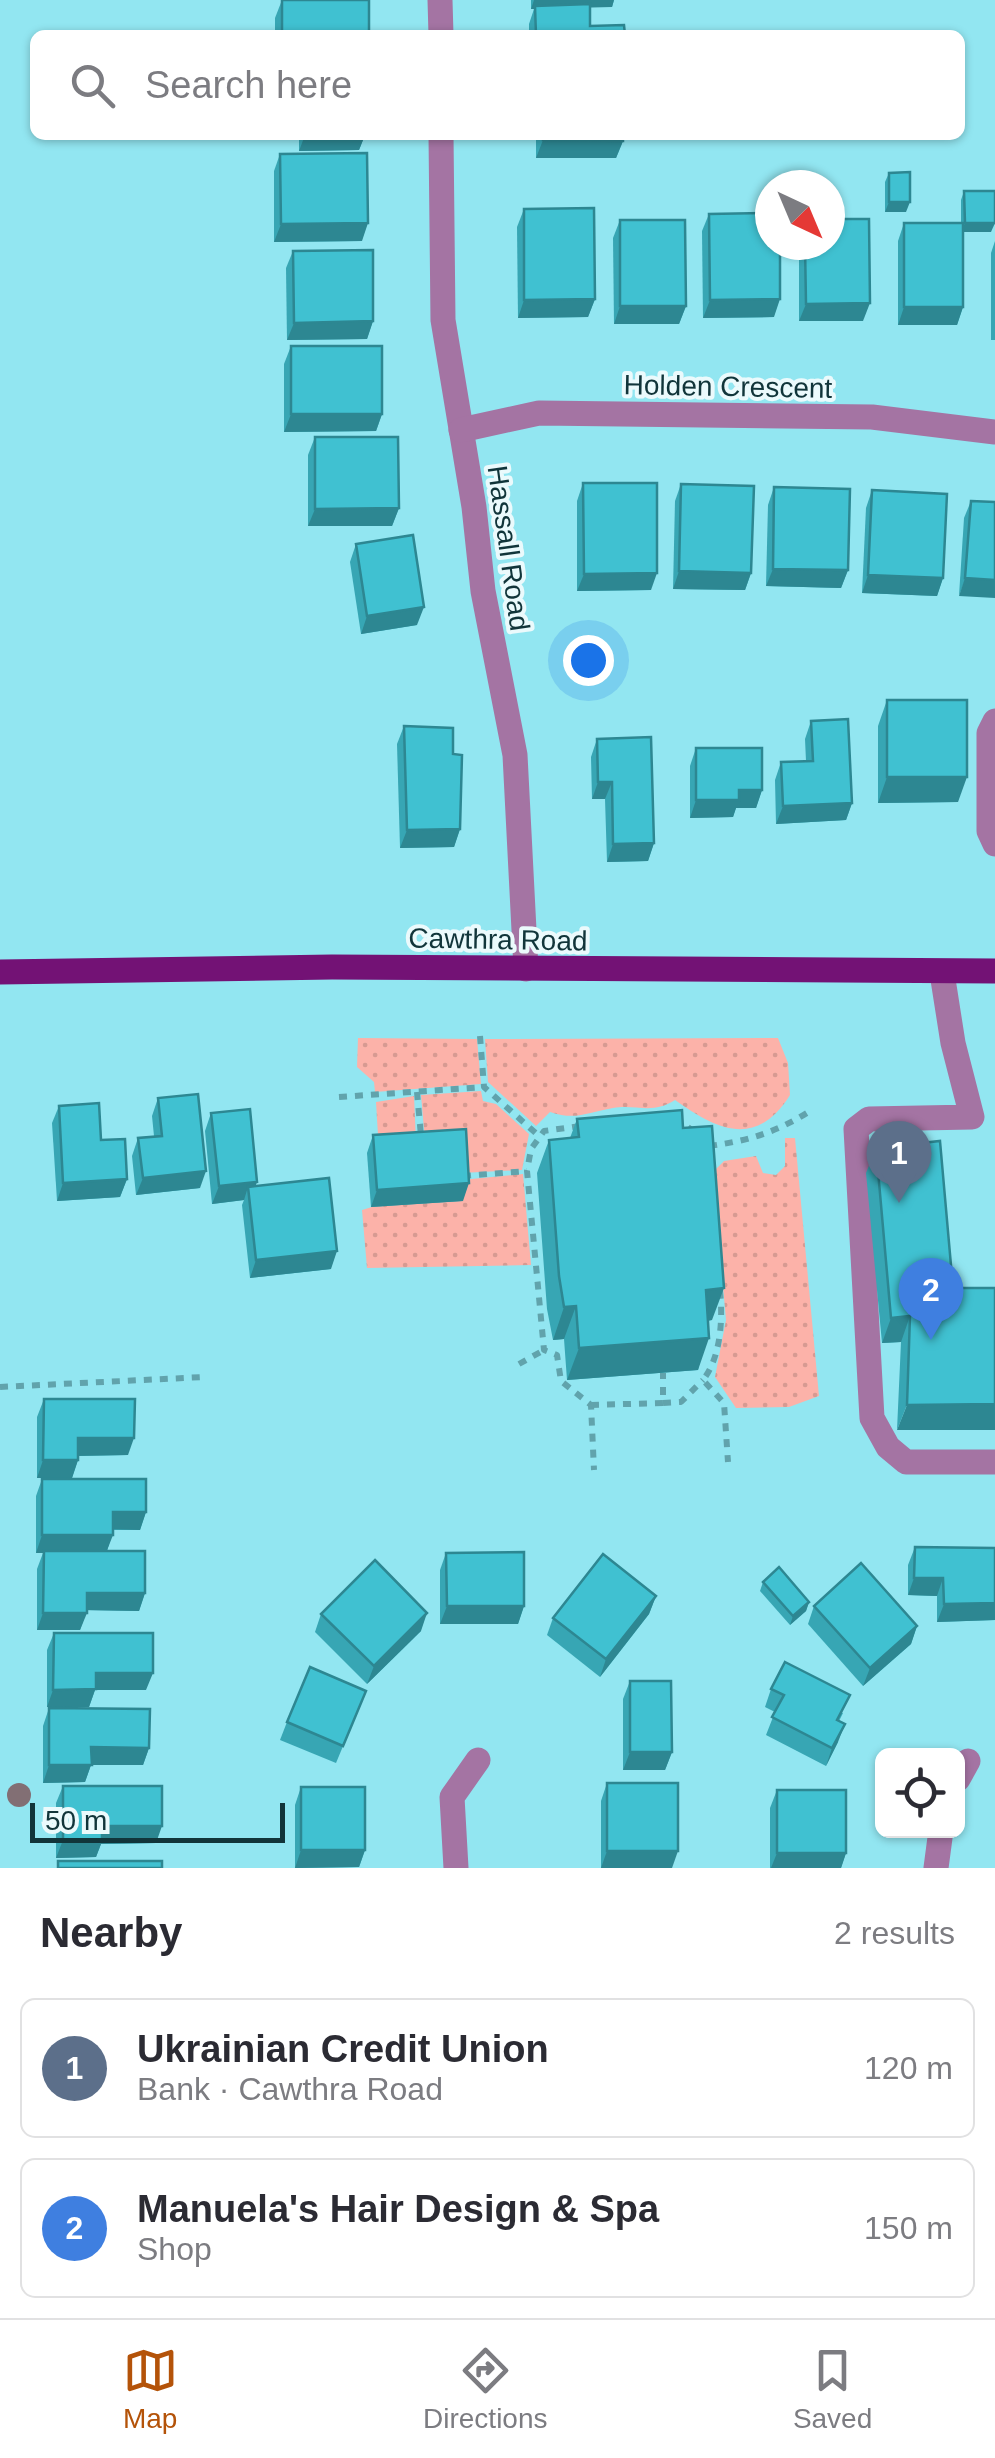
<!DOCTYPE html>
<html lang="en">
<head>
<meta charset="utf-8">
<style>
	:root { --surface:#fff; --page:#f2f2f3; --text:#2b2b33; --muted:#7c7c81; --line:#e1e1e2; --accent:#b45309 }
	body { margin:0; font-family:Helvetica,sans-serif; background:var(--page); color:var(--text) }
	.controls { position:absolute; right:30px; bottom:30px; display:grid; overflow:hidden; border-radius:15px; box-shadow:0 2px 8px #0004 }
	.controls button { width:90px; height:90px; display:grid; place-items:center; padding:0; border:0; border-bottom:2px solid var(--line); background:var(--surface); color:var(--text); font:50px sans-serif }
	.compass { position:absolute; left:755px; top:170px; width:90px; height:90px; border-radius:50%; background:var(--surface); box-shadow:0 2px 8px #0004; rotate:136deg }
	.scale { position:absolute; left:30px; bottom:25px; width:255px; box-sizing:border-box; padding-left:10px; border:5px solid #11353a; border-top:0; font-size:28px; line-height:35px; white-space:nowrap; color:#11353a; -webkit-text-stroke:8px #ebfafc; paint-order:stroke }
	.you { position:absolute; left:588px; top:660px; width:35px; height:35px; margin:-25px; border:8px solid #fff; border-radius:50%; background:#1a73e8; box-shadow:0 0 0 15px #1a73e833 }
	.badge { display:grid; place-items:center; width:65px; height:65px; border-radius:50%; background:var(--accent); color:#fff; font-size:32px; font-weight:700 }
	.pin { position:absolute; translate:-50% -82px; filter:drop-shadow(0 2px 5px #0008) }
	.pin::after { content:''; position:absolute; top:52px; width:35px; height:30px; background:inherit; clip-path:polygon(0 0,100% 0,50% 100%) }
	.list { margin:0; padding:0; list-style:none }
	h2 { display:flex; justify-content:space-between; align-items:center; height:130px; margin:0; padding:0 40px; font-size:42px }
	h2 small { font-size:32px; font-weight:400; color:var(--muted) }
	.list li { display:grid; grid-template-columns:65px 1fr auto; gap:30px; align-items:center; box-sizing:border-box; height:140px; margin:0 20px 20px; padding:0 20px; border:2px solid var(--line); border-radius:15px }
	.list b { display:block; font-size:38px; white-space:nowrap }
	.list p { margin:0; font-size:32px; white-space:nowrap; color:var(--muted) }
	.list em { font-size:32px; font-style:normal; color:var(--muted) }
	.icon { flex:none; width:55px; height:55px; fill:none; stroke:currentColor; stroke-width:2; stroke-linecap:round; stroke-linejoin:round }
	.map { position:relative; flex:none; width:995px; height:1868px; overflow:hidden }
	.search { position:absolute; background:var(--surface); box-shadow:0 2px 8px #0004; left:30px; right:30px; top:30px; height:110px; display:flex; align-items:center; gap:25px; box-sizing:border-box; padding:0 35px; border-radius:15px; color:var(--muted); font-size:38px }
	.sheet { height:450px; background:var(--surface) }
	nav { display:flex; justify-content:space-around; align-items:center; box-sizing:border-box; height:140px; border-top:2px solid var(--line); background:var(--surface); font-size:28px; color:var(--muted) }
	nav a { display:grid; justify-items:center; gap:5px }
	nav .on { color:var(--accent) }
	.map>svg:first-child { display:block }
	.grass { fill:url(#grass-dots) }
	.lines { fill:none; stroke-linecap:round; stroke-linejoin:round }
	.path { stroke:#61a3ac; stroke-width:6; stroke-dasharray:8 8; stroke-linecap:butt }
	.minor { stroke:#a474a3; stroke-width:25 }
	.major { stroke:#731275; stroke-width:25 }
	.tree { fill:#826f74 }
	.wall { fill:#37a6b4 }
	.shaded-wall { fill:#2d8792 }
	.building { fill:#40c1d1; stroke:#2d8792; stroke-width:2.5 }
	.labels { text-anchor:middle; stroke-width:8; stroke-linejoin:round; paint-order:stroke }
	.street-label { font-size:28px; fill:#11353a; stroke:#ebfafc }
</style>
</head>
<body>
<div class="map">
<svg width="995" height="1868" viewBox="0 0 995 1868">
	<defs>
		<pattern id="grass-dots" width="8" height="8" patternUnits="userSpaceOnUse" patternTransform="scale(2.5)"><rect width="8" height="8" fill="#fcb2a9"/><path d="M2 2h.1M6 6h.1" fill="none" stroke="#d79a92" stroke-width="1.8" stroke-linecap="round"/></pattern>
	</defs>
	<rect width="100%" height="100%" fill="#92e6f1"/>
	<g class="grass">
		<path d="M358,1038l119,1 4,45 -106,8 -1,-10 -17,-15z"/>
		<path d="M778,1038l10,25 2,32c-33,53 -72,36 -115,5 -23,15 -38,4 -62,8 -25,4 -37,13 -63,4l-14,14 -48,-44 -3,-43z"/>
		<path d="M481,1091l2,10 13,3 33,30 -7,36 -61,3 -36,-32 -4,-46z"/>
		<path d="M414,1096l2,46 -37,10 -3,-50z"/>
		<path d="M785,1138h10l24,258 -30,11 -53,1 -21,-31 11,-57 -13,-148 11,-11 32,-5 7,17 13,2 9,-9z"/>
		<path d="M523,1174l8,91 -164,3 -5,-58 99,-30z"/>
	</g>
	<g class="lines">
		<g class="path">
			<path d="M480,1036l4,51 55,49"/>
			<path d="M417,1092l4,44"/>
			<path d="M339,1097l145,-10"/>
			<path d="M675,1118l21,15"/>
			<path d="M580,1126l-36,5 -13,18 -4,22 17,179 13,5 4,26 30,24 3,65"/>
			<path d="M709,1146c39,-5 68,-14 101,-35"/>
			<path d="M463,1176l64,-5"/>
			<path d="M720,1291c3,28 1,66 -17,89l21,23 4,59"/>
			<path d="M519,1364l25,-14"/>
			<path d="M0,1387l204,-10"/>
			<path d="M663,1403l18,-1 22,-22"/>
			<path d="M591,1405l72,-2v-30"/>
		</g>
		<g class="minor">
			<path d="M440,0l1,35"/>
			<path d="M441,135l2,185 31,187 9,84 32,164 11,214"/>
			<path d="M461,430l78,-17 333,4 123,15"/>
			<path d="M995,721l-6,12v98l6,13"/>
			<path d="M942,973l11,70 19,74 -103,2 -13,10 16,289 16,29 18,15h89"/>
			<path d="M958,1779l10,-18"/>
			<path d="M456,1868l-4,-71 26,-37"/>
			<path d="M936,1868l5,-38"/>
		</g>
		<path class="major" d="M0,972l332,-5 663,4"/>
	</g>
	<circle class="tree" cx="19" cy="1795" r="12"/>
	<g class="wall">
		<path d="M282,0l87,35h-94v-17z"/>
		<path d="M531,0h83l-2,7h-22v19l35,9h-96v-11l5,-15h-3z"/>
		<path d="M299,135h66l-6,15 -60,1z"/>
		<path d="M536,135h87v6l-7,17h-80z"/>
		<path d="M280,154l82,87 -88,1v-71z"/>
		<path d="M889,173l17,39h-21v-30z"/>
		<path d="M964,191l27,41h-28v75l-6,18h-59v-84l6,-18h57v-23z"/>
		<path d="M524,209l71,90 -7,18 -70,1 -1,-91z"/>
		<path d="M709,214l65,103 -71,1 -1,-87z"/>
		<path d="M620,220l66,86 -7,18h-65l-1,-86z"/>
		<path d="M995,241v99h-4v-87z"/>
		<path d="M799,245h31l33,76h-64z"/>
		<path d="M293,251l80,70 -6,18 -80,1 -1,-72z"/>
		<path d="M291,346l91,68 -6,17 -92,1v-68z"/>
		<path d="M315,437l84,71 -7,18h-84v-71z"/>
		<path d="M583,483l68,107 -74,1v-90z"/>
		<path d="M681,484l70,89 -6,17 -72,-1 2,-88z"/>
		<path d="M774,487l74,83 -7,18 -75,-2 2,-81z"/>
		<path d="M872,490l71,88 -6,18 -75,-3 4,-85z"/>
		<path d="M971,501l24,1 -36,94 5,-78z"/>
		<path d="M356,544l61,81 -56,9 -11,-72z"/>
		<path d="M887,700l71,102 -80,1v-77z"/>
		<path d="M811,721l41,82 -6,17 -70,4 -1,-44 6,-18 25,-1 -1,-22z"/>
		<path d="M404,726l49,28 7,75 -6,18 -54,1 -3,-104z"/>
		<path d="M597,739l57,104 -6,18 -41,1 -2,-63h-13l-1,-42z"/>
		<path d="M696,748l66,42 -6,18h-20l-3,9 -43,1v-52z"/>
		<path d="M158,1098l42,90 -64,7 -4,-39 6,-18 16,-2 -2,-20z"/>
		<path d="M59,1106l68,73 -7,18 -63,4 -5,-78z"/>
		<path d="M211,1113l45,73 75,83 -81,9 -8,-73 2,-5 -32,4 -7,-73z"/>
		<path d="M577,1119l106,9 29,192 -4,1 -10,49 -131,10 -3,-41 -11,1 -6,-31 -10,-136 12,-33 21,-2z"/>
		<path d="M373,1135l90,66 -92,6 -4,-54z"/>
		<path d="M876,1148l77,140 -56,142 4,-88 -19,1 -16,-170z"/>
		<path d="M44,1399l84,56 -50,1v4l-6,18h-35v-61z"/>
		<path d="M42,1479l104,33 -6,18h-27l-6,21 38,42 -6,18 -52,-1 -7,20h-43v-61l6,-16h-7v-57z"/>
		<path d="M915,1547l80,1v72l-58,2v-26l-29,-1v-30z"/>
		<path d="M446,1553l78,53 -6,18h-78v-54z"/>
		<path d="M763,1582l46,20 -3,9 -16,14 -30,-34z"/>
		<path d="M656,1596l-7,18 -49,63 -53,-42 6,-17z"/>
		<path d="M814,1606l103,20 -6,18 -48,42 -55,-62z"/>
		<path d="M321,1614l100,17 -54,53 -52,-52z"/>
		<path d="M54,1633l92,57h-51l-6,17h-42v-57z"/>
		<path d="M630,1681l42,71 -7,18h-42v-71z"/>
		<path d="M771,1689l72,24 -4,8 -1,21 -12,24 -60,-31 9,-23 -10,-5z"/>
		<path d="M366,1691l-30,72 -56,-23 7,-18z"/>
		<path d="M49,1708l100,40 -6,17h-52l-6,17 -42,1v-57z"/>
		<path d="M607,1783l65,85h-71v-67z"/>
		<path d="M63,1786l93,57 -55,1 -5,13 -40,1v-55z"/>
		<path d="M301,1787l64,63 -6,17 -64,1v-63z"/>
		<path d="M777,1790l69,63 -5,15h-71v-60z"/>
	</g>
	<g class="shaded-wall">
		<path d="M534,0h80l-2,7 -81,2z"/>
		<path d="M305,135h60l-6,15 -60,1z"/>
		<path d="M543,140l80,1 -7,17h-80z"/>
		<path d="M889,202h21l-4,10h-21z"/>
		<path d="M368,223l-6,18 -88,1 7,-18z"/>
		<path d="M965,223h30l-4,9h-30z"/>
		<path d="M595,299l-7,18 -70,1 6,-18z"/>
		<path d="M780,299l-6,18 -71,1 7,-18z"/>
		<path d="M870,303l-7,18h-64l7,-17z"/>
		<path d="M620,306h66l-7,18h-65z"/>
		<path d="M904,307h59l-6,18h-59z"/>
		<path d="M373,321l-6,18 -80,1 7,-17z"/>
		<path d="M291,414h91l-6,17 -92,1z"/>
		<path d="M399,508l-7,18h-84l7,-17z"/>
		<path d="M773,569l75,1 -7,18 -75,-2z"/>
		<path d="M679,571l72,2 -6,17 -72,-1z"/>
		<path d="M657,573l-6,17 -74,1 7,-17z"/>
		<path d="M868,575l75,3 -6,18 -75,-3z"/>
		<path d="M965,578l30,2v18l-36,-2z"/>
		<path d="M424,607l-7,18 -56,9 6,-18z"/>
		<path d="M887,777h80l-9,25 -80,1z"/>
		<path d="M598,782h14l-7,17h-13z"/>
		<path d="M739,790h23l-6,18h-20l-3,9 -43,1 6,-18z"/>
		<path d="M852,803l-6,17 -70,4 7,-18z"/>
		<path d="M460,829l-6,18 -54,1 7,-18z"/>
		<path d="M654,843l-6,18 -41,1 6,-18z"/>
		<path d="M206,1171l-6,17 -64,7 7,-17z"/>
		<path d="M127,1179l-7,18 -63,4 6,-18z"/>
		<path d="M257,1182l-6,17 -3,-12 -4,13 -32,4 7,-18z"/>
		<path d="M469,1183l-6,18 -92,6 6,-17z"/>
		<path d="M337,1251l-6,18 -81,9 6,-18z"/>
		<path d="M724,1288l-12,32 -18,2 12,-32z"/>
		<path d="M576,1306l-12,33 -11,1 11,-33z"/>
		<path d="M910,1316l-9,26 -19,1 9,-25z"/>
		<path d="M709,1338l-11,32 -131,10 12,-32z"/>
		<path d="M995,1404v26h-98l10,-25z"/>
		<path d="M78,1438h56l-6,17 -56,1z"/>
		<path d="M43,1460h35l-6,18h-35z"/>
		<path d="M113,1512h33l-6,18 -34,-1z"/>
		<path d="M42,1535h71l-7,18h-70z"/>
		<path d="M914,1578h29l-6,18 -29,-1z"/>
		<path d="M87,1593h58l-6,18 -59,-1z"/>
		<path d="M656,1596l-7,18 -49,63 6,-18z"/>
		<path d="M809,1602l-3,9 -16,14 3,-9z"/>
		<path d="M995,1603v17l-58,2 7,-18z"/>
		<path d="M447,1606h77l-6,18h-78z"/>
		<path d="M43,1613h44l-7,17h-43z"/>
		<path d="M427,1613l-6,18 -54,53 7,-18z"/>
		<path d="M917,1626l-6,18 -48,42 7,-18z"/>
		<path d="M96,1673h57l-7,17h-51l-6,17h-42l6,-17z"/>
		<path d="M845,1724l-7,18 -12,24 6,-18z"/>
		<path d="M91,1747l58,1 -6,17h-52l-6,17 -42,1 6,-18z"/>
		<path d="M630,1752h42l-7,18h-42z"/>
		<path d="M102,1826h60l-6,17 -55,1 -5,13 -40,1 7,-18z"/>
		<path d="M301,1850h64l-6,17 -64,1z"/>
		<path d="M607,1851h71l-6,17h-71z"/>
		<path d="M777,1853h69l-5,15h-70z"/>
	</g>
	<g class="building">
		<rect x="282" y="0" width="87" height="35"/>
		<path d="M590,4v22l34,-1 1,10h-89l-1,-29z"/>
		<path d="M543,135h80v6l-80,-1z"/>
		<path d="M367,153l1,70 -87,1 -1,-70z"/>
		<path d="M910,172v30h-21v-29z"/>
		<path d="M964,191h31v32h-30z"/>
		<path d="M594,208l1,91 -71,1v-91z"/>
		<path d="M770,213v32h10v54l-70,1 -1,-86z"/>
		<path d="M830,219h39l1,84 -64,1 -1,-59h25z"/>
		<path d="M620,220h65l1,86h-66z"/>
		<rect x="904" y="223" width="59" height="84"/>
		<path d="M373,250v71l-79,2 -1,-72z"/>
		<rect x="291" y="346" width="91" height="68"/>
		<path d="M315,437h83l1,71 -84,1z"/>
		<path d="M583,483h74v90l-73,1z"/>
		<path d="M681,484l73,2 -3,87 -72,-2z"/>
		<path d="M774,487l76,2 -2,81 -75,-1z"/>
		<path d="M872,490l75,4 -4,84 -75,-3z"/>
		<path d="M971,501l24,1v78l-30,-2z"/>
		<path d="M413,535l11,72 -57,9 -11,-72z"/>
		<rect x="887" y="700" width="80" height="77"/>
		<path d="M848,719l4,84 -69,3 -2,-44 32,-1 -2,-40z"/>
		<path d="M404,726l49,2v26l9,1 -2,74 -53,1z"/>
		<path d="M651,737l3,106 -41,1 -1,-62h-14l-1,-43z"/>
		<path d="M696,748h66v42h-23v10h-43z"/>
		<path d="M198,1094l8,77 -63,7 -5,-40 24,-2 -4,-38z"/>
		<path d="M99,1103l2,37 24,-1 2,40 -64,4 -4,-77z"/>
		<path d="M250,1109l7,73 -38,4 -8,-73z"/>
		<path d="M682,1110l1,18 29,-2 12,162 -18,2 3,48 -130,10 -3,-42 -12,1 -5,-31 -10,-136 30,-3 -2,-18z"/>
		<path d="M466,1129l3,54 -92,7 -4,-55z"/>
		<path d="M940,1141l13,147h42v116l-88,1 3,-89 -19,2 -15,-170z"/>
		<path d="M329,1178l8,73 -81,9 -8,-73z"/>
		<path d="M44,1399h91l-1,39h-56v22h-35z"/>
		<path d="M42,1479h104v33h-33v23h-71z"/>
		<path d="M915,1547l80,1v55l-51,1 -1,-26h-29z"/>
		<path d="M44,1551h101v42h-58v20h-44z"/>
		<path d="M524,1552v54h-77l-1,-53z"/>
		<path d="M603,1554l53,42 -50,63 -53,-41z"/>
		<path d="M375,1560l52,53 -53,53 -53,-52z"/>
		<path d="M861,1563l56,63 -47,42 -56,-62z"/>
		<path d="M779,1567l30,35 -16,14 -30,-34z"/>
		<path d="M54,1633h99v40h-57v16l-43,1z"/>
		<path d="M785,1662l65,33 -13,25 8,4 -13,24 -60,-31 12,-22 -13,-6z"/>
		<path d="M310,1667l56,24 -23,55 -56,-24z"/>
		<path d="M630,1681h41l1,71h-42z"/>
		<path d="M49,1708l101,1 -1,39 -58,-1 1,18h-43z"/>
		<rect x="607" y="1783" width="71" height="68"/>
		<path d="M63,1786h99v40h-60v14h-39z"/>
		<rect x="301" y="1787" width="64" height="63"/>
		<rect x="777" y="1790" width="69" height="63"/>
		<rect x="58" y="1861" width="104" height="7"/>
	</g>
	<g class="labels">
		<g class="street-label">
			<text transform="translate(728 386) rotate(1)" y="10">Holden Crescent</text>
			<text transform="translate(509 548) rotate(82)" y="10">Hassall Road</text>
			<text transform="translate(498 939) rotate(1)" y="10">Cawthra Road</text>
		</g>
	</g>
</svg>
<div class="controls">
<button><svg class="icon" aria-label="locate" viewBox="0 0 24 24"><circle cx="12" cy="12" r="6"/><path d="M12 2v4M12 18v4M2 12h4M18 12h4"/></svg></button>
</div>
<svg class="compass" viewBox="-18 -18 36 36"><path d="M0-13l5 13h-10z" fill="#e53935"/><path d="M0 13l5-13h-10z" fill="#7c7c81"/></svg>
<div class="scale">50 m</div>
<div class="you"></div>
<div class="pin badge" style="left:899px;top:1203px;background:#5c6f8a">1</div>
<div class="pin badge" style="left:931px;top:1340px;background:#3f7fe0">2</div>
<div class="search"><svg class="icon" aria-label="search" viewBox="0 0 24 24"><circle cx="10" cy="10" r="6"/><path d="M15 15l6 6"/></svg>Search here</div>
</div>
<section class="sheet">
<h2>Nearby<small>2 results</small></h2>
<ul class="list">
<li><span class="badge" style="background:#5c6f8a">1</span><div><b>Ukrainian Credit Union</b><p>Bank · Cawthra Road</p></div><em>120 m</em></li>
<li><span class="badge" style="background:#3f7fe0">2</span><div><b>Manuela's Hair Design &amp; Spa</b><p>Shop</p></div><em>150 m</em></li>
</ul>
</section>
<nav>
<a class="on"><svg class="icon" aria-label="map" viewBox="0 0 24 24"><path d="M3 6l6-2 6 2 6-2v14l-6 2-6-2-6 2zM9 4v14M15 6v14"/></svg>Map</a>
<a><svg class="icon" aria-label="directions" viewBox="0 0 24 24"><path d="M12 3l9 9-9 9-9-9zM9 14v-3h6M13 9l2 2-2 2"/></svg>Directions</a>
<a><svg class="icon" aria-label="saved" viewBox="0 0 24 24"><path d="M7 4h10v16l-5-4-5 4z"/></svg>Saved</a>
</nav>
</body>
</html>
